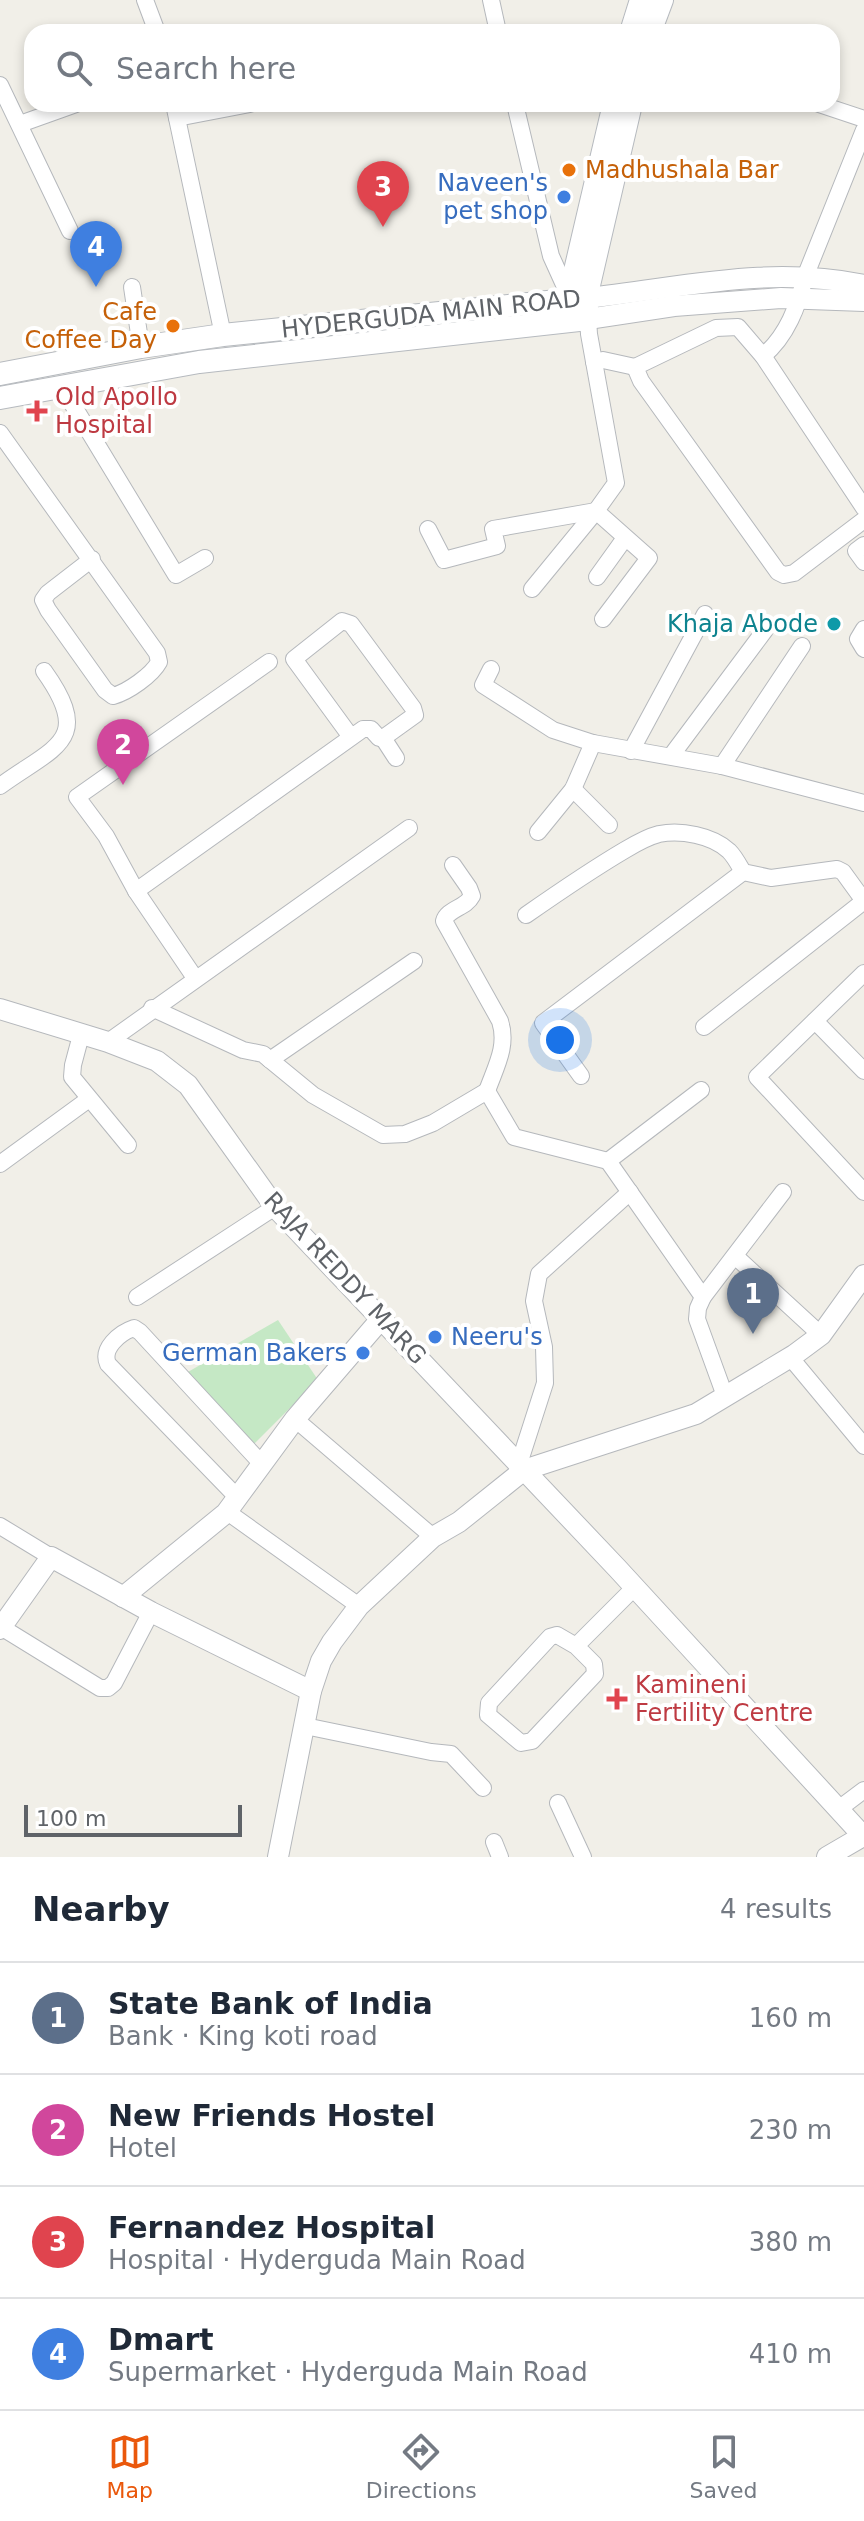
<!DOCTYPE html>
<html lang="en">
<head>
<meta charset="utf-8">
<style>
	:root { --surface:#fff; --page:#f2f2f3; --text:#1f2937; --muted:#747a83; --line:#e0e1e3; --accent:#ea580c }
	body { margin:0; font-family:"DejaVu Sans",sans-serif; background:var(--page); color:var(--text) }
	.scale { position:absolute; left:24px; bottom:20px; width:218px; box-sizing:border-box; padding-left:8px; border:4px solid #5f6368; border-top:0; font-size:22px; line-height:28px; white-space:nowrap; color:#5f6368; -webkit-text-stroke:6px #fff; paint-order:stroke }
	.you { position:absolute; left:560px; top:1040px; width:28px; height:28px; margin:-20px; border:6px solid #fff; border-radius:50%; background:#1a73e8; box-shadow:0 0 0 12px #1a73e833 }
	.badge { display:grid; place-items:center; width:52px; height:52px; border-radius:50%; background:var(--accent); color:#fff; font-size:26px; font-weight:700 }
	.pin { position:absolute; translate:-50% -66px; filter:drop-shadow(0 2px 4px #0008) }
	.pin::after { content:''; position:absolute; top:42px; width:28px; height:24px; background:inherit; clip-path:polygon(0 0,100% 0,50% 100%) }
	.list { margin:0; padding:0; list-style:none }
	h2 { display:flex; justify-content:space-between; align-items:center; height:104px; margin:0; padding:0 32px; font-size:34px }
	h2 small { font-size:26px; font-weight:400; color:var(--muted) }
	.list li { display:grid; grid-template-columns:52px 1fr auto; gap:24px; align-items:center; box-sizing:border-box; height:112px; padding:0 32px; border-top:2px solid var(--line) }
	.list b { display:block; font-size:30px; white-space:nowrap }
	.list p { margin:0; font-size:26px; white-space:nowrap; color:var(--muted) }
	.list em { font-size:26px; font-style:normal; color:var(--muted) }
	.icon { flex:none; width:44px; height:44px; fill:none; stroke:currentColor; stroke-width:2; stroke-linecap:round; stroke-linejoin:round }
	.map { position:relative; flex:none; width:864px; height:1857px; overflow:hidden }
	.search { position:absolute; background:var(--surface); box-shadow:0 4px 12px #0003; left:24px; right:24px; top:24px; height:88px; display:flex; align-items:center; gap:20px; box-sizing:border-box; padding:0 28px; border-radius:24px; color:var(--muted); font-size:30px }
	.sheet { height:552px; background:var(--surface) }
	nav { display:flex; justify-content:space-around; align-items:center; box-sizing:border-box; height:112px; border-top:2px solid var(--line); background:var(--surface); font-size:22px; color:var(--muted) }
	nav a { display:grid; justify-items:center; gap:4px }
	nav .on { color:var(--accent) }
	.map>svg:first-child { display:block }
	.green { fill:#c5e8c5 }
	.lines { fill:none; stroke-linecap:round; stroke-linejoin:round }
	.minor-casing { stroke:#b5b8bc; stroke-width:18 }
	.tertiary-casing { stroke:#b5b8bc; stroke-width:22 }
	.secondary-casing { stroke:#b6babf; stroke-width:24 }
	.minor { stroke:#fff; stroke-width:16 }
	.tertiary { stroke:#fff; stroke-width:20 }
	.secondary { stroke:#fff; stroke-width:22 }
	.food-dot { fill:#e8710a; stroke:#fff; stroke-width:3 }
	.shop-dot { fill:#3f7fe0; stroke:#fff; stroke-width:3 }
	.health-dot { fill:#e0444e; stroke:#fff; stroke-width:3 }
	.culture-dot { fill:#0f9aa8; stroke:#fff; stroke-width:3 }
	.labels { text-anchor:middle; stroke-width:8; stroke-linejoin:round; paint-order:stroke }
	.food-label { font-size:24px; fill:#c56008; stroke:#fff; text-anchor:start }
	.shop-label { font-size:24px; fill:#366cbe; stroke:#fff; text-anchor:end }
	.street-label { font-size:24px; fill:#5f6368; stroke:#fff }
	.health-label { font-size:24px; fill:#be3a42; stroke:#fff; text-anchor:start }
	.culture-label { font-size:24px; fill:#0d838f; stroke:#fff; text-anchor:end }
</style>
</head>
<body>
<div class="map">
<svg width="864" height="1857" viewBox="0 0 864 1857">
	<rect width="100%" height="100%" fill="#f1efe8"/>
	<path class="green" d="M278,1320l40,60 -75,75 -62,-79z"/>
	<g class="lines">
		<defs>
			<g id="minor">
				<path d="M145,0l12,32"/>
				<path d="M491,0l7,32"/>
				<path d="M0,85l70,146"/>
				<path d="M174,104l49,231"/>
				<path d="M515,104l36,152 19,42"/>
				<path d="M819,104l45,15"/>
				<path d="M177,118l73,-14"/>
				<path d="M20,124l56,-20"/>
				<path d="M132,287l9,60"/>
				<path d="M763,356c24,-20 35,-50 42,-79l59,-147"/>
				<path d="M594,362l9,-2 32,7"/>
				<path d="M62,387l114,188 29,-17"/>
				<path d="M0,433l157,220 2,9c-7,13 -31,30 -46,34l-8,-6 -57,-80 -5,-10 5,-7 44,-34"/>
				<path d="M864,508l-101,-152 -25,-29 -22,1 -81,39 6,14 137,191 6,3 10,-2 70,-53"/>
				<path d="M428,529l16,31 53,-14 -4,-17 103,-18 53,47 -46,61"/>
				<path d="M864,545l-8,6 8,11"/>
				<path d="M597,577l28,-39"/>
				<path d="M532,589l64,-78 20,-28 -27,-149 -1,-15"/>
				<path d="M864,629l-6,10 6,10"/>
				<path d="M491,669l-8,16 70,45 40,13 129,23 142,37"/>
				<path d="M383,738l13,20"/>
				<path d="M631,751l74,-137"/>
				<path d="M671,756l94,-126"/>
				<path d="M722,766l80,-120"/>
				<path d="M0,786c55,-40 94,-45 44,-115"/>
				<path d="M573,789l36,36"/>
				<path d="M538,832l35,-43 20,-46"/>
				<path d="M453,865l16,23 3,8c-6,12 -25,13 -28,25l56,100c8,25 -4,45 -13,70"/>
				<path d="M136,891l227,-162h8l8,9h4l32,-23 -2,-7 -62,-84 -9,-3 -48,38 57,78"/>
				<path d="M526,915c33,-23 65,-45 99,-65 10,-6 22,-13 34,-16 22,-4 53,1 70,17 6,6 10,14 14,21l28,6 66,-9 6,3 21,29"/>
				<path d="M864,973l-107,104 107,115"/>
				<path d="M195,978l-59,-87 -30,-55 -29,-39 192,-135"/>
				<path d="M152,1008l91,42 20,4 50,41 70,40 22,-1 28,-11 54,-32 27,46 94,24 93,-71"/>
				<path d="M815,1021l49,50"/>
				<path d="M704,1027l160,-126"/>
				<path d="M81,1035l-8,30 -1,12 56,68"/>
				<path d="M108,1042l301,-214"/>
				<path d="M270,1060l144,-99"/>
				<path d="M581,1076l-38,-53 200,-151"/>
				<path d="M608,1161l95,136"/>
				<path d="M0,1164l89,-65"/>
				<path d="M735,1256l86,79"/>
				<path d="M137,1297l138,-90"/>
				<path d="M790,1357l74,89"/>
				<path d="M725,1396l-28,-77 1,-11 5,-11 80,-105"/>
				<path d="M295,1419l138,118"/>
				<path d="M519,1464l26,-81 -1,-36 -10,-46 5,-27 91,-82"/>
				<path d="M236,1496l-128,-132c-7,-15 11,-31 26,-36l6,4 121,131"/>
				<path d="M226,1511l133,95"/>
				<path d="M0,1526l51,31"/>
				<path d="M1,1627l99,61h8l6,-5 37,-71"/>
				<path d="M576,1646l-19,-11 -7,2 -61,66 -1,12 33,28 11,-2 63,-67 -1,-10 -18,-18 59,-59"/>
				<path d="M305,1726l126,26 20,2 32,34"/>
				<path d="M558,1803l25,54"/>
				<path d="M840,1808l24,-18"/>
				<path d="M494,1842l6,15"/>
			</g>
			<g id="tertiary">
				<path d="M586,298c96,-10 181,-33 278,-13"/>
				<path d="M588,319l86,-13 107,-8 83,3"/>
				<path d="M0,1009l108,33 49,19 31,24 87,122 342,361 247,269"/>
				<path d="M123,1597l103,-84 69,-94 86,-100"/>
				<path d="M0,1629l51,-72 100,55 160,79"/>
				<path d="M278,1857l33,-166 10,-30 11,-19 27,-36 74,-69 26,-15 65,-52 172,-56 98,-59 27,-20 43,-60"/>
				<path d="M827,1857l36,-21"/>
			</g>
			<g id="secondary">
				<path d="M631,32l10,-32"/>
				<path d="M650,32l12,-32"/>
				<path d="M571,312l-1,-13 4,-24 40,-171"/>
				<path d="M0,374l141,-27 82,-12 363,-37"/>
				<path d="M0,398l199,-36 389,-43 -2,-21 45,-194"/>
			</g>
		</defs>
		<use href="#minor" class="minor-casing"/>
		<use href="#tertiary" class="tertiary-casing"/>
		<use href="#secondary" class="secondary-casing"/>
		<use href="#minor" class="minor"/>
		<use href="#tertiary" class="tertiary"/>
		<use href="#secondary" class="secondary"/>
	</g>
	<g class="food-dot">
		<circle cx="569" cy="170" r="8"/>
		<circle cx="173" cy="326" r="8"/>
	</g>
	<g class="shop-dot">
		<circle cx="564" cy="197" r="8"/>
		<circle cx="435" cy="1337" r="8"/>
		<circle cx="363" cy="1353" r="8"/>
	</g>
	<g class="health-dot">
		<path d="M33 399h8v8h8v8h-8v8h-8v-8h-8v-8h8z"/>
		<path d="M613 1687h8v8h8v8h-8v8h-8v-8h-8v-8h8z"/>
	</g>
	<circle class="culture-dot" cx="834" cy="624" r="8"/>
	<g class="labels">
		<g class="food-label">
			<text x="585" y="178">Madhushala Bar</text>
			<text x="157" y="320" text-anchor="end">Cafe<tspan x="157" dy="28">Coffee Day</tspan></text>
		</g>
		<g class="shop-label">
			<text x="548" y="191">Naveen's<tspan x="548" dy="28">pet shop</tspan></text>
			<text x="451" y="1345" text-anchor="start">Neeru's</text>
			<text x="347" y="1361">German Bakers</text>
		</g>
		<g class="street-label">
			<text transform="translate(431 314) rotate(-6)" y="8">HYDERGUDA MAIN ROAD</text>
			<text transform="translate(345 1278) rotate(47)" y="8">RAJA REDDY MARG</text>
		</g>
		<g class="health-label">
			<text x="55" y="405">Old Apollo<tspan x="55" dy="28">Hospital</tspan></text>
			<text x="635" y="1693">Kamineni<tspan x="635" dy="28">Fertility Centre</tspan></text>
		</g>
		<g class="culture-label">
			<text x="818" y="632">Khaja Abode</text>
		</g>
	</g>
</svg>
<div class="scale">100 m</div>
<div class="you"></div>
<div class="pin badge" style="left:753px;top:1334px;background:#5c6f8a">1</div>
<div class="pin badge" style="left:123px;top:785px;background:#d1479c">2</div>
<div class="pin badge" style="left:383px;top:227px;background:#e0444e">3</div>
<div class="pin badge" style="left:96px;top:287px;background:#3f7fe0">4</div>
<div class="search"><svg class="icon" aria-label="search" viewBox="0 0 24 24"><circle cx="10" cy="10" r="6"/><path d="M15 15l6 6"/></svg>Search here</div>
</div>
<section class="sheet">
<h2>Nearby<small>4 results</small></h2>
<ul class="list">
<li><span class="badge" style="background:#5c6f8a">1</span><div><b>State Bank of India</b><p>Bank · King koti road</p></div><em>160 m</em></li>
<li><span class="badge" style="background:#d1479c">2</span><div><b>New Friends Hostel</b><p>Hotel</p></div><em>230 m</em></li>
<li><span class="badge" style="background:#e0444e">3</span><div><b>Fernandez Hospital</b><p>Hospital · Hyderguda Main Road</p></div><em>380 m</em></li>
<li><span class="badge" style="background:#3f7fe0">4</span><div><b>Dmart</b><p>Supermarket · Hyderguda Main Road</p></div><em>410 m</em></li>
</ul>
</section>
<nav>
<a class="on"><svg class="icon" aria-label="map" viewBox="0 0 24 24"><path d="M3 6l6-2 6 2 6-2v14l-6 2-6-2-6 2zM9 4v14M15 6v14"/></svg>Map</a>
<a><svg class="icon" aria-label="directions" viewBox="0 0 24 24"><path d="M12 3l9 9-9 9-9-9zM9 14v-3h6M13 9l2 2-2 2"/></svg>Directions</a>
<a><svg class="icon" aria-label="saved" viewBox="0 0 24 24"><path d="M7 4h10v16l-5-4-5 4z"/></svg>Saved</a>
</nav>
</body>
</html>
